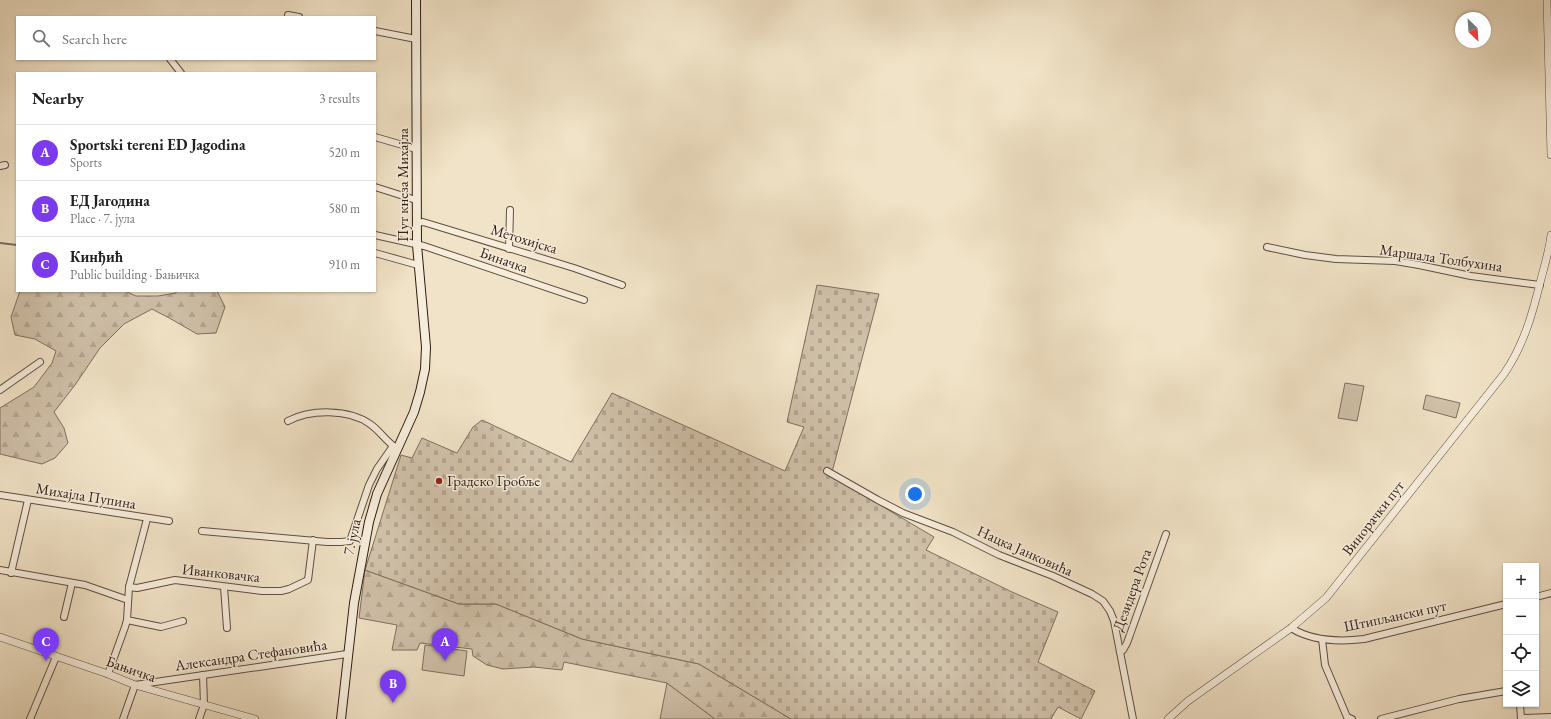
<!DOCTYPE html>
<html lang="en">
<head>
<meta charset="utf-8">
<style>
	:root { --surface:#fff; --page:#f2f2f2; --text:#202124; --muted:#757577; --line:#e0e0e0; --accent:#7c3aed }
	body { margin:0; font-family:"EB Garamond",serif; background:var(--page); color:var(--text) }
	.controls { position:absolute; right:12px; bottom:12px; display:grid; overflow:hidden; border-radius:0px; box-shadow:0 1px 3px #0004 }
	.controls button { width:36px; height:36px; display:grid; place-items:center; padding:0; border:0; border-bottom:1px solid var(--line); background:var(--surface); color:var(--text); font:20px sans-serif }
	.compass { position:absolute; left:1455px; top:12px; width:36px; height:36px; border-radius:50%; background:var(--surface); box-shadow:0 1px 3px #0004; rotate:155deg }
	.you { position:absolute; left:915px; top:494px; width:14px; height:14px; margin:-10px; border:3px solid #fff; border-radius:50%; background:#1a73e8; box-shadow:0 0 0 6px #1a73e833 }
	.badge { display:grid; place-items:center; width:26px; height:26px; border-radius:50%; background:var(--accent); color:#fff; font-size:13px; font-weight:700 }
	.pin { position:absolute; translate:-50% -33px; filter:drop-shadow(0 1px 2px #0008) }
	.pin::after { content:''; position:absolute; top:21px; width:14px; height:12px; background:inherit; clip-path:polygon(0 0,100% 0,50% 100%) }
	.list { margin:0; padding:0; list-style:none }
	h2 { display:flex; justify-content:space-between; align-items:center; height:52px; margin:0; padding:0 16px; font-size:17px }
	h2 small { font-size:13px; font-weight:400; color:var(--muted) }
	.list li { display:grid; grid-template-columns:26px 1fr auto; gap:12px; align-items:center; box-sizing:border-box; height:56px; padding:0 16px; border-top:1px solid var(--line) }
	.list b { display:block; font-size:15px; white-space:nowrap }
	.list p { margin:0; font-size:13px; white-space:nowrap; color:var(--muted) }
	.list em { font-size:13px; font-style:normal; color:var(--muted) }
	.icon { flex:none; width:22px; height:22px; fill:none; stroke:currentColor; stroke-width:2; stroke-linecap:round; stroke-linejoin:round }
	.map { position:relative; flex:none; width:1551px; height:719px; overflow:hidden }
	.search { position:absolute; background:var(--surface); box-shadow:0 1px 3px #0004; left:16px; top:16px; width:360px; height:44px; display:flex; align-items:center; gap:10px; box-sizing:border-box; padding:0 14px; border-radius:0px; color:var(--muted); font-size:15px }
	.panel { position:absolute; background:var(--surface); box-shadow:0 1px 3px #0004; left:16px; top:72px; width:360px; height:220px; border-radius:0px }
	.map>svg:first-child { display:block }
	.grass { fill:#d0c1a9; stroke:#806e5f }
	.forest { fill:url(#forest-firs); stroke:#806e5f }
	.cemetery { fill:url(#cemetery-stones); stroke:#806e5f }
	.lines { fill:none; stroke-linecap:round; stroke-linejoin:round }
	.stream { stroke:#7d6b5b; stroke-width:2 }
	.minor-casing { stroke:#614e42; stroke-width:8 }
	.tertiary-casing { stroke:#614e42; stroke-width:8 }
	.secondary-casing { stroke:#311c15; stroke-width:10 }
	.minor { stroke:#f6eddb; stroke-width:6 }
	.tertiary { stroke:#f6eddb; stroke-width:7 }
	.secondary { stroke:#f6eddb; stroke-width:8 }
	.poi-dot { fill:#8f2418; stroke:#f6eddb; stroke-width:1.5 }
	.labels { text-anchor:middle; stroke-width:3; stroke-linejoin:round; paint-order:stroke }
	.street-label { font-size:15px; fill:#311c15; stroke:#f6eddb }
	.poi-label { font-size:15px; fill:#311c15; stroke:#f6eddb; text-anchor:start }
</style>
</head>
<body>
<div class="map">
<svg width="1551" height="719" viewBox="0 0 1551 719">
	<defs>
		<pattern id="forest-firs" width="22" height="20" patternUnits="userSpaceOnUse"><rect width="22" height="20" fill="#d0c1a9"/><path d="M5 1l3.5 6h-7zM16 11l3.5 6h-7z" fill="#b3a591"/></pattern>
		<pattern id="cemetery-stones" width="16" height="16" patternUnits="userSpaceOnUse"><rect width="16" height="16" fill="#d0c1a9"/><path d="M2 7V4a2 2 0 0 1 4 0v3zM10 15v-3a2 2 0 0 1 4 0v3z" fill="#b3a591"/></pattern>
	</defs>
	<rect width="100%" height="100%" fill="#f1e3c7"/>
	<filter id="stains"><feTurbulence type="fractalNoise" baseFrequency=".005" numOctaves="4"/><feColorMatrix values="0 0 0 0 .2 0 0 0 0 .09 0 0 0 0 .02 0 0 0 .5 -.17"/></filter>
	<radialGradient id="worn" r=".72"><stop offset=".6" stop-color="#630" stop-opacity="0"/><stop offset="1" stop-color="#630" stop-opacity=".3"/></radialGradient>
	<g class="grass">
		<path d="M1345,383l19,3 -7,35 -19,-3z"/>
		<path d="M1426,395l34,8 -4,15 -33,-9z"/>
		<path d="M425,645l42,6 -3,25 -42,-6z"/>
		<path d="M667,683l48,36h-55z"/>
	</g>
	<g class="forest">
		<path d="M20,291h105l11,5h22l18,-3v-2h41l8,16 -9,26 -19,1 -26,-15 -19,-10 -28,15 -24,24 -25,37 -21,27 10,16 4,15 -13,15 -13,6 -42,-10v-46l34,-21 18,-24 4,-12 -21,-12 -20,-4 -4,-18z"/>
		<path d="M365,570l94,34h37l86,35 117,25 92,55h-76l-48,-36 -103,-21 -2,8 -28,-3 -31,2 -16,-4 -14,-9 -1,-7 -52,-6 -3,7h-25l5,-25 -38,-7z"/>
	</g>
	<path class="cemetery" d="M817,285l62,9 -48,182 103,61 -8,13 86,42 46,20 -20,50 57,29 -14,28 -23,-12 -7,12h-260l-92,-55 -117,-25 -86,-35h-37l-94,-34 36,-115 11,3 10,-20 35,15 16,-26 9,-7 89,42 41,-69 173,78 19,-44 -17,-5z"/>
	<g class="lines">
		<path class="stream" d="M0,243l17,2"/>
		<defs>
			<g id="minor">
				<path d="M288,15l11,2"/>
				<path d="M375,31l41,8"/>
				<path d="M170,59l11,14"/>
				<path d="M375,137l41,12"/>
				<path d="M0,166l5,-1"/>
				<path d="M375,187l41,13"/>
				<path d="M417,223l6,-1 10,3 141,43 48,17"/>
				<path d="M375,235l49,11 160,54"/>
				<path d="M1267,247l38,8 31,4 59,2 24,4 52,11 69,9"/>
				<path d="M509,249l1,-39"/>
				<path d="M375,253l43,12"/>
				<path d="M0,390l40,-28"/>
				<path d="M288,421c23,-12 61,-12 82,3 10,7 16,17 25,23"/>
				<path d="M827,471l51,29 25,13 50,19 46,23 54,21 39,18 11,7 7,10 4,10 19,98"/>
				<path d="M0,495l169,26"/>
				<path d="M202,531l125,11h14l9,-1 19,-56 8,-16 16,-23"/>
				<path d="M0,570l85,15 43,15"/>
				<path d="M11,573l17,-73"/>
				<path d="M129,587l8,1 38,-8 87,11h19l8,-2 19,-9 5,-40"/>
				<path d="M224,587l3,41"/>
				<path d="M1536,597l15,-4"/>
				<path d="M64,617l8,-34"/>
				<path d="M127,620l34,7 22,-6"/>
				<path d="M1291,628c21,13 48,14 73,11l142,-35"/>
				<path d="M1322,639l3,26 22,52 5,2"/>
				<path d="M1120,652l3,-2 4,-7 39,-109"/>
				<path d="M108,674l17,-47 2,-7 2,-33 18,-68"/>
				<path d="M1520,704l1,15"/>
				<path d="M1521,718l30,-1"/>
				<path d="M30,719l26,-62"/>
				<path d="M123,719l12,-34 212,-31"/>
				<path d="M199,719l5,-14 -1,-30"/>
				<path d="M1381,719l78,-20 47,-8"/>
			</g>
			<g id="tertiary">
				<path d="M1547,0l4,155"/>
				<path d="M0,637l108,37 27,11 120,34"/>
				<path d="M1168,719l20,-18 103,-73 35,-30 178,-224c19,-28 28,-58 36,-91 4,-16 9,-31 11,-48"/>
			</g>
			<path id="secondary" d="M341,719l13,-116 15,-81 8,-28 37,-82 6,-20 5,-23 1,-22 -9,-102 -1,-245"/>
		</defs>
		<use href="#minor" class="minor-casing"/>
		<use href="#tertiary" class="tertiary-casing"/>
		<use href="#secondary" class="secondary-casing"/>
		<use href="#minor" class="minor"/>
		<use href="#tertiary" class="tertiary"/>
		<use href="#secondary" class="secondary"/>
	</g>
	<circle class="poi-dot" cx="439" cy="481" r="4"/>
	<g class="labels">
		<g class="street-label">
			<text transform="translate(403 185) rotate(-90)" y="5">Пут кнеза Михајла</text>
			<text transform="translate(524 239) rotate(17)" y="5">Метохијска</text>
			<text transform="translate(1441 258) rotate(8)" y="5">Маршала Толбухина</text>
			<text transform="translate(504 260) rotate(19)" y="5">Биначка</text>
			<text transform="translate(86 496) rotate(9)" y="5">Михајла Пупина</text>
			<text transform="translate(1373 518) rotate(-52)" y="5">Винорачки пут</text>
			<text transform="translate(352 537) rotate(-78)" y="5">7. јула</text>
			<text transform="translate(1025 551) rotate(24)" y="5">Нацка Јанковића</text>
			<text transform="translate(221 573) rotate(6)" y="5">Иванковачка</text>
			<text transform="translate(1132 590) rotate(-70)" y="5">Дезидера Рота</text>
			<text transform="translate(1395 616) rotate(-12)" y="5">Штипљански пут</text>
			<text transform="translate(251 655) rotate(-8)" y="5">Александра Стефановића</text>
			<text transform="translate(131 669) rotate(19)" y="5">Бањичка</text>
		</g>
		<g class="poi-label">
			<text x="447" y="486">Градско Гробље</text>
		</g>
	</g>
	<rect width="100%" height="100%" filter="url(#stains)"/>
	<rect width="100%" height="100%" fill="url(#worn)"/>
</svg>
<div class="controls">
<button>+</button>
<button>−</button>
<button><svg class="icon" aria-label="locate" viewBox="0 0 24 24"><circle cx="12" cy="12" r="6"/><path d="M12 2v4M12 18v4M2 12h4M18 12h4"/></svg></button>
<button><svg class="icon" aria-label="layers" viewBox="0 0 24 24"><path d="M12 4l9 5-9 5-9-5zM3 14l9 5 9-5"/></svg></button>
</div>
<svg class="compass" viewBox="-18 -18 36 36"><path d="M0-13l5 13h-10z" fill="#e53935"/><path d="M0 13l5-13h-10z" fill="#757577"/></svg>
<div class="you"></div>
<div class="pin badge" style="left:445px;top:661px">A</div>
<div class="pin badge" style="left:393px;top:703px">B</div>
<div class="pin badge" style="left:46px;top:661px">C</div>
<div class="search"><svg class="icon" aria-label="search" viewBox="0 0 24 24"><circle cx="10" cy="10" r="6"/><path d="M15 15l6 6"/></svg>Search here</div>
<section class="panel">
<h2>Nearby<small>3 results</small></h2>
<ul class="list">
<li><span class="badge">A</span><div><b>Sportski tereni ED Jagodina</b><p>Sports</p></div><em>520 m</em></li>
<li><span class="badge">B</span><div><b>ЕД Јагодина</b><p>Place · 7. јула</p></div><em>580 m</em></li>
<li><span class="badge">C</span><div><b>Кинђић</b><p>Public building · Бањичка</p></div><em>910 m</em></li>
</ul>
</section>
</div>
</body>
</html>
